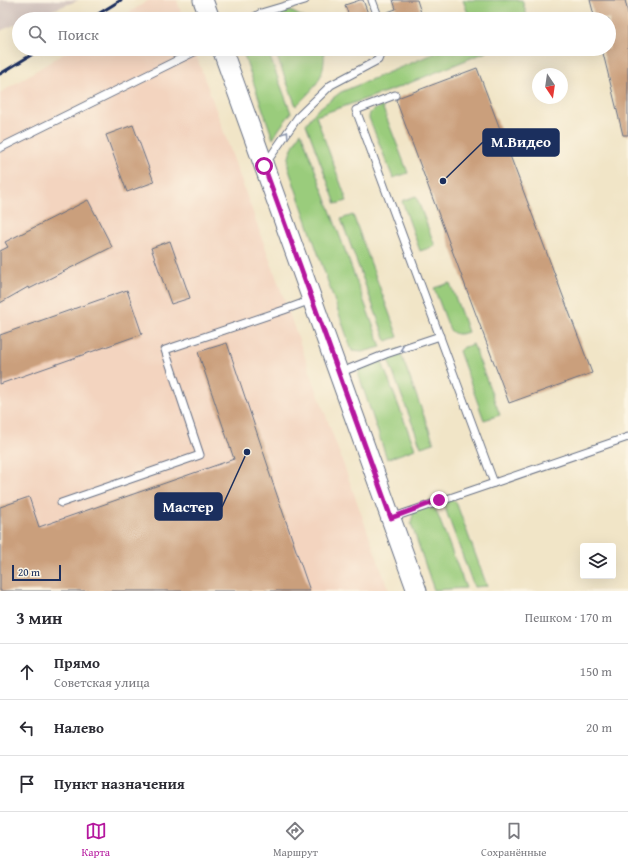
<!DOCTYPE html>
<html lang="ru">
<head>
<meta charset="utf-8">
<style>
	:root { --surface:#fff; --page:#f2f2f3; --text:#2b2b33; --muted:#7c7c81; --line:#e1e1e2; --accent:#b5179e }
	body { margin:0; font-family:"Gentium Book Plus",serif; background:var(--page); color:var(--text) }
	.controls { position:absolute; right:12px; bottom:12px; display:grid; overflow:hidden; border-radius:4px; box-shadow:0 4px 16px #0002 }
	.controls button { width:36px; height:36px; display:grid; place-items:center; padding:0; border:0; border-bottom:1px solid var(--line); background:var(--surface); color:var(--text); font:20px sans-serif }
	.compass { position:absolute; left:532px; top:68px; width:36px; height:36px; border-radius:50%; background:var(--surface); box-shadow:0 4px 16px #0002; rotate:167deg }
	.scale { position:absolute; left:12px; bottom:10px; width:49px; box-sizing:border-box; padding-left:4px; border:2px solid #1b2f5e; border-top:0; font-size:11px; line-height:14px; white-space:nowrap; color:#1b2f5e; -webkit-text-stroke:3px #fcf5e5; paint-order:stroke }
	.stop { position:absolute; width:12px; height:12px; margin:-9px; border:3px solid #b5179e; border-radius:50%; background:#fff }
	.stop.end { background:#b5179e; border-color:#fff; box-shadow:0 1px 4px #0008 }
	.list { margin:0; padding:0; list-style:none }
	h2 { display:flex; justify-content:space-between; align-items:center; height:52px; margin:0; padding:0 16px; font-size:17px }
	h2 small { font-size:13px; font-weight:400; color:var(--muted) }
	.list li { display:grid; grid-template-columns:26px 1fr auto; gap:12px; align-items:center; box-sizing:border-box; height:56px; padding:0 16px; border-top:1px solid var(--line) }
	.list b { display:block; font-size:15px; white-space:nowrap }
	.list p { margin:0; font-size:13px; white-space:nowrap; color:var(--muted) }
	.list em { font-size:13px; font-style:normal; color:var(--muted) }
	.icon { flex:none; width:22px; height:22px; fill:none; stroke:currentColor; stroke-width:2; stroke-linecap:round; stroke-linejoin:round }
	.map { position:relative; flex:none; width:628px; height:591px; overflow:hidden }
	.search { position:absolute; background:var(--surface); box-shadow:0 4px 16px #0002; left:12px; right:12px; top:12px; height:44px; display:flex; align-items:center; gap:10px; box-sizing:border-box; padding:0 14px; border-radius:22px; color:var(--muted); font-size:15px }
	.sheet { height:220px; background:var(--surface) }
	nav { display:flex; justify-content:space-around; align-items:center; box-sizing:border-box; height:56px; border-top:1px solid var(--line); background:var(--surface); font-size:11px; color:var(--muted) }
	nav a { display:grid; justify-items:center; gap:2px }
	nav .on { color:var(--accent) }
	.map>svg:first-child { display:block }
	.built { fill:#f3d4bf }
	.industrial { fill:#cfc0bb }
	.green { fill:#9acc7c; stroke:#5a7e6d }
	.building { fill:#ca9f7c }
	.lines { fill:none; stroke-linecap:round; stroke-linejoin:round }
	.service-casing { stroke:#666f83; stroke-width:9 }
	.secondary-casing { stroke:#666f83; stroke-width:21 }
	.service { stroke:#fff; stroke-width:7 }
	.secondary { stroke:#fff; stroke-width:19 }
	.rail { stroke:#1b2f5e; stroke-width:3 }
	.oneway { stroke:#8d97ae }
	.route { stroke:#b5179e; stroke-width:5 }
	.leader { fill:none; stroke:#1b2f5e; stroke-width:1.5 }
	.callout-dot { fill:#1b2f5e; stroke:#fcf5e5; stroke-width:1.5 }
	.callout { fill:#1b2f5e; stroke:#1b2f5e; stroke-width:1.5 }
	.callout-label { font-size:15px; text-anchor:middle; font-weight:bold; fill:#fff }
</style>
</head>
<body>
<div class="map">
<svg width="628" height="591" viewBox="0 0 628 591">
	<rect width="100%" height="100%" fill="#fcf5e5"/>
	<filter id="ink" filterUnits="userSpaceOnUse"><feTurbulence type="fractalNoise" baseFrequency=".025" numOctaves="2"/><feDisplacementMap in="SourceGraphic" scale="8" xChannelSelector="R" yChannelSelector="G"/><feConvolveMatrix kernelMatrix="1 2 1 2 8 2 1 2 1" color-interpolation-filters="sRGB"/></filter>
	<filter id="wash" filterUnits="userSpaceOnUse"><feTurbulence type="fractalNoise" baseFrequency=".012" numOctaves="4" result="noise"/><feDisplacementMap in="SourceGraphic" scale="16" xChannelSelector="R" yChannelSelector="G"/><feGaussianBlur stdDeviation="0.9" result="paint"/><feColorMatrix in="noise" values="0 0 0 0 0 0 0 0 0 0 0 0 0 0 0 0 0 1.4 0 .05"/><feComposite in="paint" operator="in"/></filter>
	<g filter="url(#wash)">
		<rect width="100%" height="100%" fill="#f1e5c7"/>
		<g class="built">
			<path d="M149,0h28l6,19h-64z"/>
			<path d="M71,49h123l195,542h-389v-498z"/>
		</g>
		<path class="industrial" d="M0,0h79l-49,19h-11v4l-19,8z"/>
		<g class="green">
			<path d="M463,0h59l6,19h-58z"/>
			<path d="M288,10l19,9h-44l-1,-2z"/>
			<path d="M242,49h25l24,64 -12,16 -6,10z"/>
			<path d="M274,49h50c2,29 -9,38 -28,57z"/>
			<path d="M445,49h43l-2,3 -89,36 -81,28 31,85 -11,3 -30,-80 11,-14 24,-18z"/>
			<path d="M382,106l26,67 -15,5 -24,-60c0,-8 7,-9 13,-12z"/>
			<path d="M301,132l80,215 -19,5 -10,-1 -64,-184c0,-14 6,-23 13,-35z"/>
			<path d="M416,196l19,50 -15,5 -18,-50z"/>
			<path d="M353,215l45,122 -12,4 -45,-122z"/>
			<path d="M450,283l18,49c-7,2 -12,4 -18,-2l-16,-42z"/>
			<path d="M473,344l27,71 -16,5 -25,-69 3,-3z"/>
			<path d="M399,349l35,94 -13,4 -35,-93z"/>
			<path d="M380,357l35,92 -28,10 -28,-83v-7z"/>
			<path d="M441,497l9,2 6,3 31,84 -13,1z"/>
			<path d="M432,500l34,88 -32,2 -23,-67 3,-13 7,-5z"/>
		</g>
		<g id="blocks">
			<g class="building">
				<path d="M360,0h3l7,19h-20l-5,-14z"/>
				<path d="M393,0h24l6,19h-39l-2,-5 14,-5z"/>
				<path d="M590,0h35l3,13v122h-5l-21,-86h7v-30h-14z"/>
				<path d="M477,68l115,305 -83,30 -113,-303 4,-3z"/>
				<path d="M133,125l21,57 -27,10 -21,-57z"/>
				<path d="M88,200l24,47 -83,42 -1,-2 -28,16v-52l8,-4 -3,-5z"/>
				<path d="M170,241l20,57 -19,6 -20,-56z"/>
				<path d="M127,290l15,44 -142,50v-49z"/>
				<path d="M227,343l42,126h-1l42,122h-310v-84l29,-10 10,30 195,-68 -36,-107z"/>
			</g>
		</g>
	</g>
	<g filter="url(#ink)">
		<use href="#blocks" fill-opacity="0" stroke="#666f83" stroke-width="1"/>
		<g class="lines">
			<defs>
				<g id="service">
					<path d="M372,0l7,19"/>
					<path d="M251,19l10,-6 44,-13"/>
					<path d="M395,95l-39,15 138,373 134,-46"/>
					<path d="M0,148l200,-99"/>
					<path d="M266,163l32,-46 33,-32 47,-25 4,-11"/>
					<path d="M339,373l47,-19 54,-18"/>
					<path d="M61,503l139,-48 -35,-105 119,-40 27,-10"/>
					<path d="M391,518l103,-35"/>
				</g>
				<g id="secondary">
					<path d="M203,0l7,19"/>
					<path d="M222,49l195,542"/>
				</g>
			</defs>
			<use href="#service" class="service-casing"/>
			<use href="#secondary" class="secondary-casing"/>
			<use href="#service" class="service"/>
			<use href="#secondary" class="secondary"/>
			<g class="rail">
				<path d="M90,19l31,-19"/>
				<path d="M0,74l41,-25"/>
			</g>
		</g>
		<defs><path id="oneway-chevron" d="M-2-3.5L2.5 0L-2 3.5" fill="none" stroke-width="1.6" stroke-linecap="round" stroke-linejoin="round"/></defs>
		<g class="oneway">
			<use href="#oneway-chevron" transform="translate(286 134) rotate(-56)"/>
			<use href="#oneway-chevron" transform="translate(403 349) rotate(161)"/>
		</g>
	</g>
	<g class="lines" filter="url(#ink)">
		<path class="route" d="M264,166l127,352 48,-18"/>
	</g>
	<path class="leader" d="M443 181L483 142M247 452L222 507"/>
	<g class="callout-dot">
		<circle cx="443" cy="181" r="4"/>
		<circle cx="247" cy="452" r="4"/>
	</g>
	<g class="callout">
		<rect x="483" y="129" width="76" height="27" rx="4"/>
		<rect x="155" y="493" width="67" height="27" rx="4"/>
	</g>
	<g class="callout-label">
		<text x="521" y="147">М.Видео</text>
		<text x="188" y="512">Мастер</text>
	</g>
</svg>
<div class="controls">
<button><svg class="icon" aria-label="layers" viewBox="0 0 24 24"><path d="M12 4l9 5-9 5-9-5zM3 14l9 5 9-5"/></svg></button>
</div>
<svg class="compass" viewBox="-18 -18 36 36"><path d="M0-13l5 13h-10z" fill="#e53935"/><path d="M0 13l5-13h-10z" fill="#7c7c81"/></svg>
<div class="scale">20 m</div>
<div class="stop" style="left:264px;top:166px"></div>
<div class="stop end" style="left:439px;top:500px"></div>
<div class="search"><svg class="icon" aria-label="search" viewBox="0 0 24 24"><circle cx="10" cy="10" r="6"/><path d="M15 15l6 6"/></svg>Поиск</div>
</div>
<section class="sheet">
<h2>3 мин<small>Пешком · 170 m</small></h2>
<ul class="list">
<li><svg class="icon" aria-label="ahead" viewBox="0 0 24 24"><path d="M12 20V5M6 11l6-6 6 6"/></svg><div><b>Прямо</b><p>Советская улица</p></div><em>150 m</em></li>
<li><svg class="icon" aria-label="left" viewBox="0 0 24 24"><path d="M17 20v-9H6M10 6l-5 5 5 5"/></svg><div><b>Налево</b></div><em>20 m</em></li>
<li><svg class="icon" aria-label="arrive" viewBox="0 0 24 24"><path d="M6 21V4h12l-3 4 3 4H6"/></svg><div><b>Пункт назначения</b></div></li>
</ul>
</section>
<nav>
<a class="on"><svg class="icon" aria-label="map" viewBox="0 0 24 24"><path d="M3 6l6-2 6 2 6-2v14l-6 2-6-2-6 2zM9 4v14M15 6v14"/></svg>Карта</a>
<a><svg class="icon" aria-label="directions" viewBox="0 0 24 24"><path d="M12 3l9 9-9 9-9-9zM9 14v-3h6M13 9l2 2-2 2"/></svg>Маршрут</a>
<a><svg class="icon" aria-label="saved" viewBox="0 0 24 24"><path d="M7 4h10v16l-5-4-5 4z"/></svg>Сохранённые</a>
</nav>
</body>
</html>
